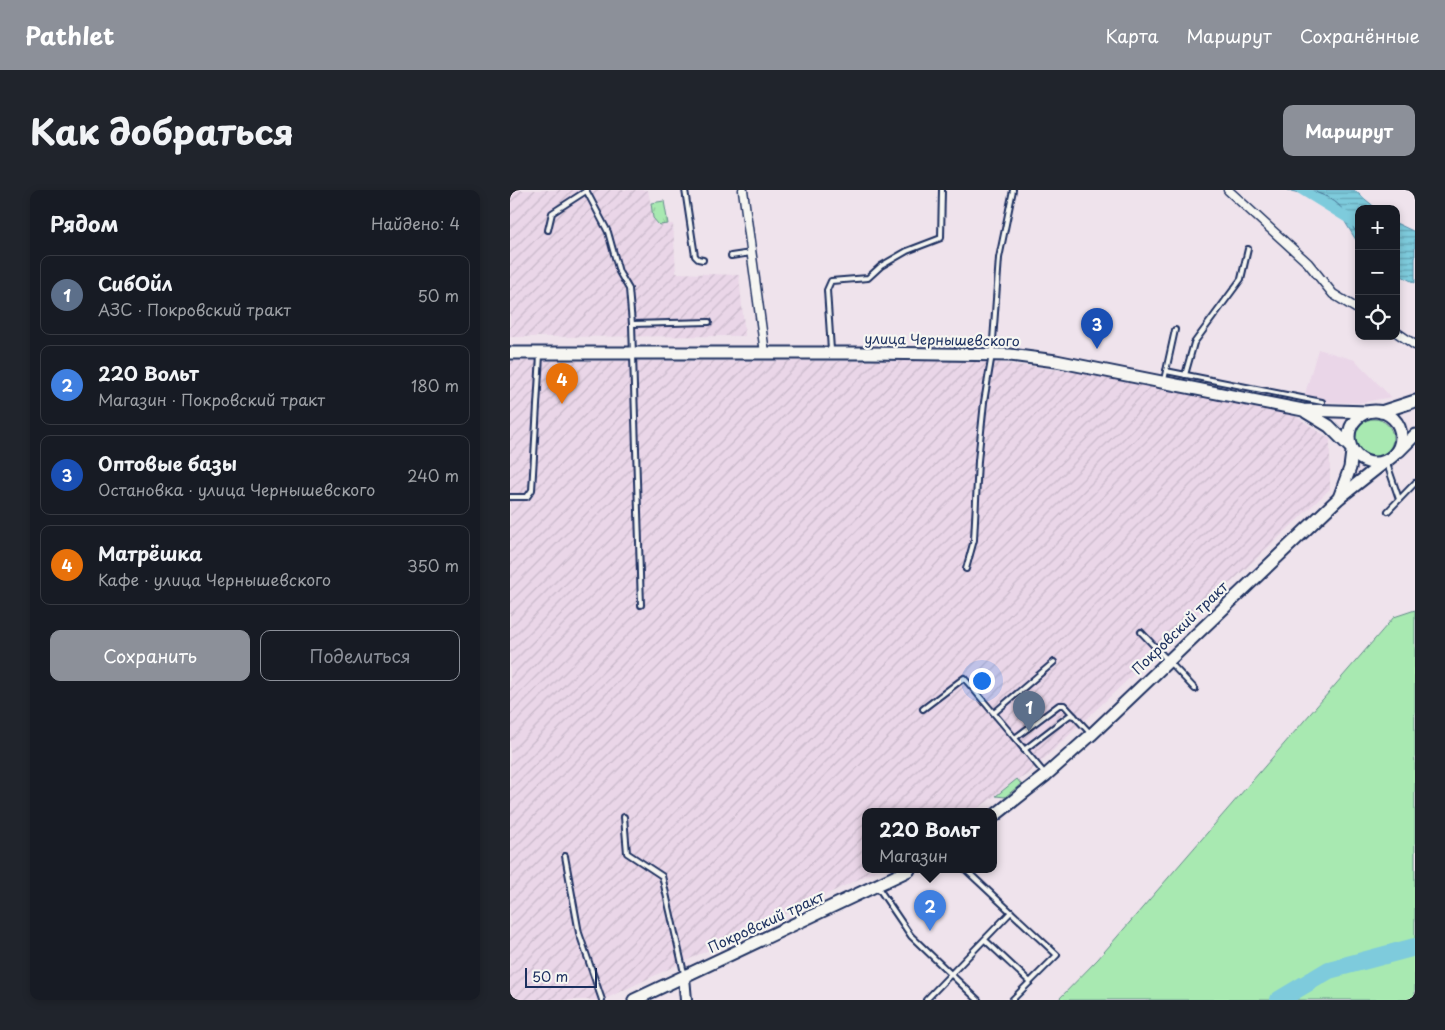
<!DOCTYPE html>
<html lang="ru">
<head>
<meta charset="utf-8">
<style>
	:root { --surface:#171b24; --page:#20242c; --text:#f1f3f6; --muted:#9ea1a6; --line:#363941; --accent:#8c9099 }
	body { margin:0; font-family:"Playpen Sans",sans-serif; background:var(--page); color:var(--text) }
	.controls { position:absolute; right:15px; top:15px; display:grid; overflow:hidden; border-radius:10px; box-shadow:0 2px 8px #0003 }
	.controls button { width:45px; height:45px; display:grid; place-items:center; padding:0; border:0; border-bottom:1px solid var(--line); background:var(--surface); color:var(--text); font:25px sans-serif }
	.scale { position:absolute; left:15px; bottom:12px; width:72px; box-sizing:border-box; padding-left:5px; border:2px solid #1b2f5e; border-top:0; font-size:14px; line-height:18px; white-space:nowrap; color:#1b2f5e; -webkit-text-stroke:4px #f6f6f2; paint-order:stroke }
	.you { position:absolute; left:471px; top:490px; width:18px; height:18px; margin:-12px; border:4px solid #fff; border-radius:50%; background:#1a73e8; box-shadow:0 0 0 8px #1a73e833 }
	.badge { display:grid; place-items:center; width:32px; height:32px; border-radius:50%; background:var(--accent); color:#fff; font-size:16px; font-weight:700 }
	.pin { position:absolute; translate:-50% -41px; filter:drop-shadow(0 1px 2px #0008) }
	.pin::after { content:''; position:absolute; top:26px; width:18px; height:15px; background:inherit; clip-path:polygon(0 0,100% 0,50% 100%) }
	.popup { position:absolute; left:352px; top:618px; width:135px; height:65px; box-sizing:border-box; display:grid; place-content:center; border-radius:10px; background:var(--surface); filter:drop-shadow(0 1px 4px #0005); font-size:16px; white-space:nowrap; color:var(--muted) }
	.popup b { font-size:19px; color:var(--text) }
	.popup::after { content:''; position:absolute; left:50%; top:100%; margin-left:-10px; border:10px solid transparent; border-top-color:var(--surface) }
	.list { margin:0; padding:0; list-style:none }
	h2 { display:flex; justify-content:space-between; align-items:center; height:65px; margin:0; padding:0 20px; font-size:21px }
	h2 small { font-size:16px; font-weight:400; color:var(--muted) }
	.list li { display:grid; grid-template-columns:32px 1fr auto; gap:15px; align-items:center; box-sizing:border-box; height:80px; margin:0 10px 10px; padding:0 10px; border:1px solid var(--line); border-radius:10px }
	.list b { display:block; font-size:19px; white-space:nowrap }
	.list p { margin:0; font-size:16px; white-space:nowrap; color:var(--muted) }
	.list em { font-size:16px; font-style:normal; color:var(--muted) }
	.actions { display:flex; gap:10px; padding:15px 20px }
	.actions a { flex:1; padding:11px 0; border:1px solid var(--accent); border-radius:10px; text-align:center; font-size:18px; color:var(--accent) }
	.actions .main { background:var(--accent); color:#fff }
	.icon { flex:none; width:28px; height:28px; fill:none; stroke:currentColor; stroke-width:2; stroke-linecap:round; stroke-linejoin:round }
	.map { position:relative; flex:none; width:905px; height:810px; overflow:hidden; border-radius:10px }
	header { display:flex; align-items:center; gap:30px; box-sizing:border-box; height:70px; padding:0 25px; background:var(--accent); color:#fff }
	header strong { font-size:24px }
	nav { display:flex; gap:28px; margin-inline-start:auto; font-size:18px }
	.intro { display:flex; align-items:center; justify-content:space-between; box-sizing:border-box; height:120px; padding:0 30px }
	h1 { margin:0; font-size:35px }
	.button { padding:12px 22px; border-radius:10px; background:var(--accent); color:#fff; font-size:18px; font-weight:700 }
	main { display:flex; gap:30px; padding:0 30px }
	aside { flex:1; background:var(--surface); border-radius:10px; box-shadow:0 2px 8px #0003 }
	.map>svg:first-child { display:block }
	.built { fill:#ead6e8 }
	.industrial { fill:url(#industrial-furrows) }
	.green { fill:#a8e9b1; stroke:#628c88 }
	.park { fill:url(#park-tufts); stroke:#628c88 }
	.water { fill:url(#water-rules); stroke:#568daa }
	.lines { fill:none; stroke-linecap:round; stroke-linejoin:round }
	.shore { stroke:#436d90; stroke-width:1 }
	.canal { stroke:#7ecbdc; stroke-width:10 }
	.river { stroke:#7ecbdc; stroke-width:18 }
	.service-casing { stroke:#1b2f5e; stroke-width:8 }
	.minor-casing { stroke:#1b2f5e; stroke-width:11 }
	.tertiary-casing { stroke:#1b2f5e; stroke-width:14 }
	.secondary-casing { stroke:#1b2f5e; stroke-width:15 }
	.service { stroke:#f6f6f2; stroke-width:4 }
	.minor { stroke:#f6f6f2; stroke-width:8 }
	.tertiary { stroke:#f6f6f2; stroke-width:10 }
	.secondary { stroke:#f6f6f2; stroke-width:11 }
	.labels { text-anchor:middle; stroke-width:4.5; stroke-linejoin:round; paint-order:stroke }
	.street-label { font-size:14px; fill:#1b2f5e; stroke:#f6f6f2 }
</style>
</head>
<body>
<header>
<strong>Pathlet</strong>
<nav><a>Карта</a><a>Маршрут</a><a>Сохранённые</a></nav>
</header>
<div class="intro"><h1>Как добраться</h1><a class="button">Маршрут</a></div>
<main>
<aside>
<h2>Рядом<small>Найдено: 4</small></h2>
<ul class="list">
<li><span class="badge" style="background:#5c6f8a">1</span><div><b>СибОйл</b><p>АЗС · Покровский тракт</p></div><em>50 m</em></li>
<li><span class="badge" style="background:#3f7fe0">2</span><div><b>220 Вольт</b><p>Магазин · Покровский тракт</p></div><em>180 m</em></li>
<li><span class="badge" style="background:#1a4fb4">3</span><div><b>Оптовые базы</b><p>Остановка · улица Чернышевского</p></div><em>240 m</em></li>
<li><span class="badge" style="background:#e8710a">4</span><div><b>Матрёшка</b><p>Кафе · улица Чернышевского</p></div><em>350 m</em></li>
</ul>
<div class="actions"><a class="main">Сохранить</a><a>Поделиться</a></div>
</aside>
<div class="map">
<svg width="905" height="810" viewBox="0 0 905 810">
	<defs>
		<pattern id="industrial-furrows" width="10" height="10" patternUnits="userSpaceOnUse" patternTransform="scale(1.25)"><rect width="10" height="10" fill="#ead6e8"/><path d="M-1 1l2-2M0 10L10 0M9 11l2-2" fill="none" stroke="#c8b8c9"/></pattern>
		<pattern id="park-tufts" width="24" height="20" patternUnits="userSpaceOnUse" patternTransform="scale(1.25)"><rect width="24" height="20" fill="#a8e9b1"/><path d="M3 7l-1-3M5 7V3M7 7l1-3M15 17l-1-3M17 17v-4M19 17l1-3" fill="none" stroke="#90c89b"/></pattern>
		<pattern id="water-rules" width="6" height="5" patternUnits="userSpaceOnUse" patternTransform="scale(1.25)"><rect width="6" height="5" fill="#7ecbdc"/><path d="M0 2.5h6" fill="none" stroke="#66a5b6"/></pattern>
	</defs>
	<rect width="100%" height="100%" fill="#efe3ec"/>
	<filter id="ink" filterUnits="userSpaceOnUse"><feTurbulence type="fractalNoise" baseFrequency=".02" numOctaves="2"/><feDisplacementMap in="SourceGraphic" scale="10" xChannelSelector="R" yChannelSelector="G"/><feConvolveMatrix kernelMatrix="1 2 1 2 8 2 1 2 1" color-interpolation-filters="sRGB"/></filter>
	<g filter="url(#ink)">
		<path class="built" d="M808,159l37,11 36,37 -32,6 -56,-2z"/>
		<g class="industrial">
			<path d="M0,0h138l5,28 6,7 14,-1 3,49 63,2 6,61 -235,1z"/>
			<path d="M0,171h476l97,12 205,38 42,28v50l-301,284 -57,39h-106v58h12l-275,130h-93z"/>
		</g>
		<g class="green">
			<circle cx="864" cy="248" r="19"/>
			<path d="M905,420v390h-357l40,-41 296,-342z"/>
			<path d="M507,589l4,5 -16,13 -9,-1z"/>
		</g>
		<path class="park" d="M154,11l4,23 -9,1 -6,-7 -2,-15z"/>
		<g class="water">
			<path d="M777,0h67l23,19h-18v36l-23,-38 -17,-9z"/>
			<path d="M886,33l19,9v51l-19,-10z"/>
		</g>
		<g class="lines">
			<path class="shore" d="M797,0c35,9 36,19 52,48"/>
			<path class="canal" d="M792,0l57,35"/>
			<path class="river" d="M769,810l50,-30 86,-23"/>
			<defs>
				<g id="service">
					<path d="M76,0l22,42 11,40 10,17 3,35 9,281"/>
					<path d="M175,0l10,66 3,3 5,1"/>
					<path d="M38,40l4,-17 34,-22"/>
					<path d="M221,66l20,-3"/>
					<path d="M122,134l77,-2"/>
					<path d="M321,160l-4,-60 4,-9 37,-3 13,-12 26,-15 34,-13 1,-48"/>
					<path d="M656,181l156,31"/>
					<path d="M675,185l9,-32 47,-64 7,-30"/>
					<path d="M654,190l11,-50"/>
					<path d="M876,271l13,38"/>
					<path d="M0,307h17l5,-7 8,-135"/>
					<path d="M878,321l27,-28"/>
					<path d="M456,379l8,-29 4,-79 6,-59 8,-48 7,-96 14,-68"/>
					<path d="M631,442l54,57"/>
					<path d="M413,519l41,-31 81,96"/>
					<path d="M484,523l60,-51"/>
					<path d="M505,548l44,-33h5l27,29"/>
					<path d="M514,560l46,-35 4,1"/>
					<path d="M114,627l3,36 35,23 22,97"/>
					<path d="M55,666l14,77 23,67"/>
					<path d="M456,680l91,85 -45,45"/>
					<path d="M367,696l34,50 67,64"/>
					<path d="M475,750l45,42"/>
					<path d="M416,810l85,-88"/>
				</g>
				<g id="minor">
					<path d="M233,0l22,163"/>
					<path d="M718,0l80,73 25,31 26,16"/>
					<path d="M886,142l19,13"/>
				</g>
				<path id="tertiary" d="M174,787l2,23"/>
				<g id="secondary">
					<path d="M0,163h360l140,2 46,6 247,49 65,2"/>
					<circle cx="865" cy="247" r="26"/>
					<path d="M796,222l23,14 21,21"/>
					<path d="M871,222l34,-11"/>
					<path d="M889,261l16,-16"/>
					<path d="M829,308l11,-30 2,-16"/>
					<path d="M484,626l52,-41 45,-40 248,-237 47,-37"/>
					<path d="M124,810l275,-130"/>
				</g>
			</defs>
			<use href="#service" class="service-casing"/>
			<use href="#minor" class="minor-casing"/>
			<use href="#tertiary" class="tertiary-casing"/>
			<use href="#secondary" class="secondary-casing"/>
			<use href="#service" class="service"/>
			<use href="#minor" class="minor"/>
			<use href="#tertiary" class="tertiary"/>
			<use href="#secondary" class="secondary"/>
		</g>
	</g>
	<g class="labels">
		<g class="street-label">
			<text transform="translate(432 150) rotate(1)" y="5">улица Чернышевского</text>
			<text transform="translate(670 438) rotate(-44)" y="5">Покровский тракт</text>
			<text transform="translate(256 732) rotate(-25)" y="5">Покровский тракт</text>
		</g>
	</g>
</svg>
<div class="controls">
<button>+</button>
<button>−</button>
<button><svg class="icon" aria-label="locate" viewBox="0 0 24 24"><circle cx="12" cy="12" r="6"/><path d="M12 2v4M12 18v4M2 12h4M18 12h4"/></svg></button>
</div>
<div class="scale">50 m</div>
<div class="you"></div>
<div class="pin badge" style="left:519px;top:542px;background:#5c6f8a">1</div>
<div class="pin badge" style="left:420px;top:741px;background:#3f7fe0">2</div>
<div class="popup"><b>220 Вольт</b>Магазин</div>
<div class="pin badge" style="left:587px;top:159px;background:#1a4fb4">3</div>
<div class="pin badge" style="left:52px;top:214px;background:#e8710a">4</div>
</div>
</main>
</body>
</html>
